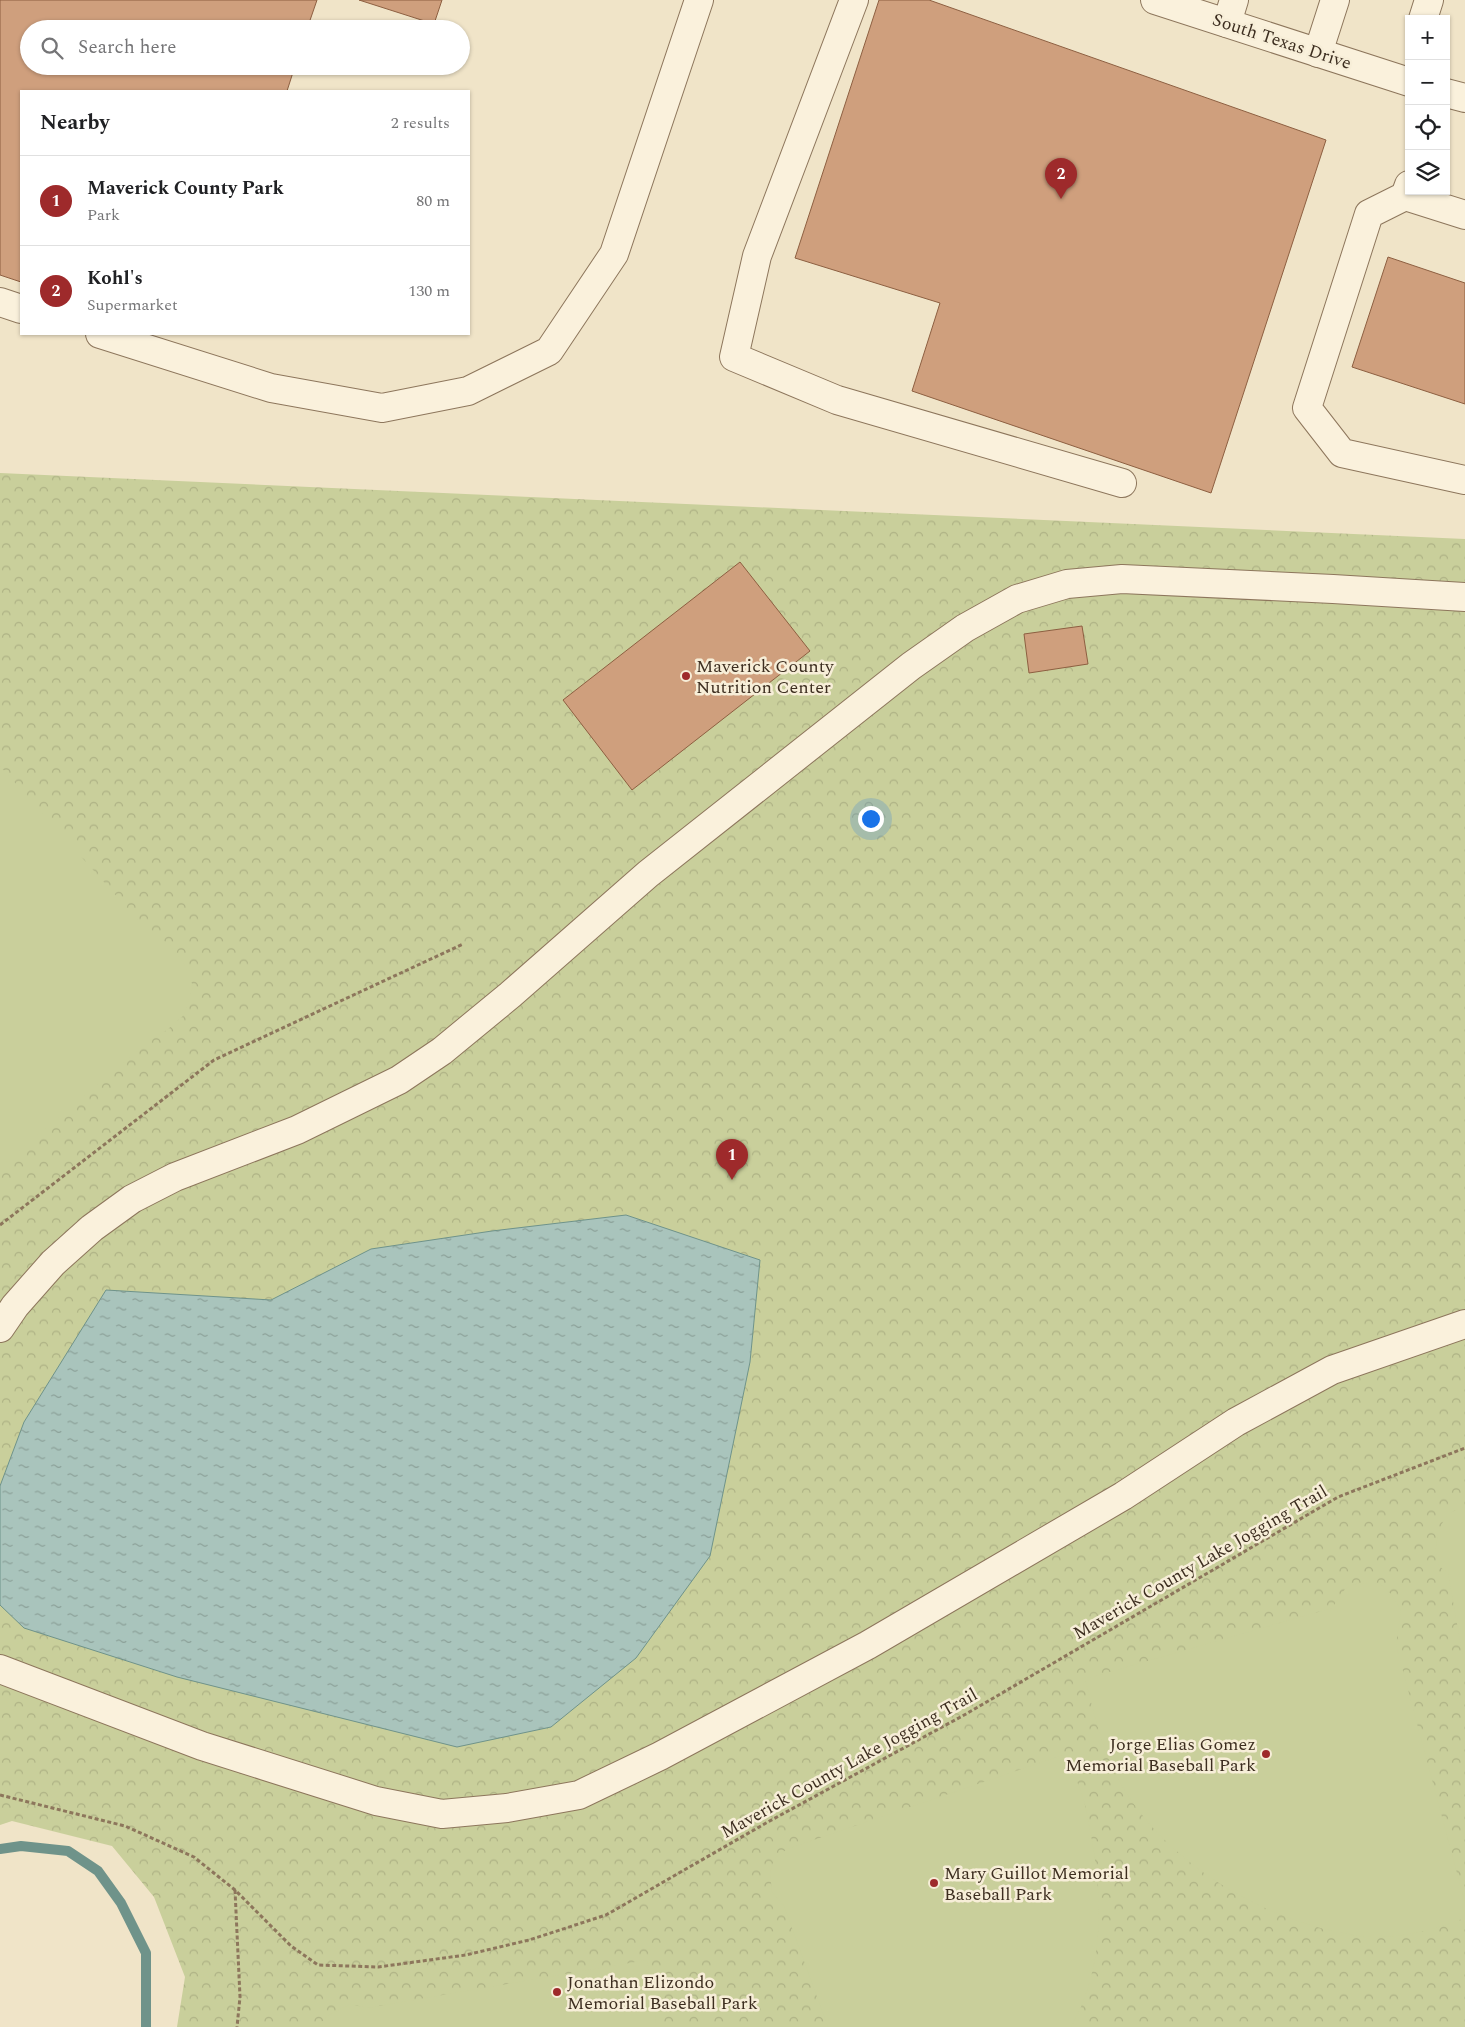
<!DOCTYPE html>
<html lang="en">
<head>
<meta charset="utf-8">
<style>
	:root { --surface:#fff; --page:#f6f6f6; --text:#202124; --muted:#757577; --line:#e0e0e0; --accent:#9e2a2b }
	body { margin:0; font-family:Spectral,serif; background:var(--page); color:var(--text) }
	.controls { position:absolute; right:15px; top:15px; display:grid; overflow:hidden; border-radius:0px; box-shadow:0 1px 4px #0004 }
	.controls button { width:45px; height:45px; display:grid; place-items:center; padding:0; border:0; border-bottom:1px solid var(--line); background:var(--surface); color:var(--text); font:25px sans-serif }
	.you { position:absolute; left:870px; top:818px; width:18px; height:18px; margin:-12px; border:4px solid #fff; border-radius:50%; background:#1a73e8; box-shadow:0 0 0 8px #1a73e833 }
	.badge { display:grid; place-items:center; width:32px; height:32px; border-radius:50%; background:var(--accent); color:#fff; font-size:16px; font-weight:700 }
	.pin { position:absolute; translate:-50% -41px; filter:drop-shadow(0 1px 2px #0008) }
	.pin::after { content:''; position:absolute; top:26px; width:18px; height:15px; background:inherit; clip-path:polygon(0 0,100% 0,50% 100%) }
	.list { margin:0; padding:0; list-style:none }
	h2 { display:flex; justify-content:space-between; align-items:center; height:65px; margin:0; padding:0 20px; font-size:21px }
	h2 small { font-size:16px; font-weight:400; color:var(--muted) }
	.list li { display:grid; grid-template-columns:32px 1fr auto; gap:15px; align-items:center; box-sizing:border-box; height:90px; padding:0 20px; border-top:1px solid var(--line) }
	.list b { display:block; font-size:19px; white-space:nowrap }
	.list p { margin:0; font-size:16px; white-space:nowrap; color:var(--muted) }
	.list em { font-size:16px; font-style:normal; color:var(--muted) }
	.icon { flex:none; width:28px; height:28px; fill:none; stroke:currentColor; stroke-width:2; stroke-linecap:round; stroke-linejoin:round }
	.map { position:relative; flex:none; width:1465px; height:2027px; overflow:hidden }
	.search { position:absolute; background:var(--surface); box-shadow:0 1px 4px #0004; left:20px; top:20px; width:450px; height:55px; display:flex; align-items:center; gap:12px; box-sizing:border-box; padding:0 18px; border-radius:28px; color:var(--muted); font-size:19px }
	.panel { position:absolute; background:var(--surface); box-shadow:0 1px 4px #0004; left:20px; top:90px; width:450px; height:245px; border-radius:0px }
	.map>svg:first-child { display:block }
	.forest { fill:url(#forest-crowns) }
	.pitch { fill:#c9cf9b }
	.water { fill:url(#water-ripples); stroke:#6f938a }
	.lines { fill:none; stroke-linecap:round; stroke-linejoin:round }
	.stream { stroke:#6f938a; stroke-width:10 }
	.building { fill:#cf9f7d; stroke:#8d5f41 }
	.minor-casing { stroke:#8d765c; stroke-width:30 }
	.path { stroke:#8d765c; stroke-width:3; stroke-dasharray:4 2.5; stroke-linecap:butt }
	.minor { stroke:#faf1dc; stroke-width:28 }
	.poi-dot { fill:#9e2a2b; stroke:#f7eed8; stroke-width:2 }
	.labels { text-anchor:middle; stroke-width:5; stroke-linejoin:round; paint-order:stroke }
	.street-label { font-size:18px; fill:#3d2e20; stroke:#f7eed8 }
	.poi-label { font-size:18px; fill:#3d2e20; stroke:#f7eed8; text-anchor:start }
</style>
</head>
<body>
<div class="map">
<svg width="1465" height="2027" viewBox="0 0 1465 2027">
	<defs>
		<pattern id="forest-crowns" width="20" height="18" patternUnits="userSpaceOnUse" patternTransform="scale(1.25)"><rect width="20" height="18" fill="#c9cf9b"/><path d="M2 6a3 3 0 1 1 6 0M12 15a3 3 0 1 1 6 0" fill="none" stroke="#aeb285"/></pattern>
		<pattern id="water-ripples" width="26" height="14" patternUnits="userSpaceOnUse" patternTransform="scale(1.25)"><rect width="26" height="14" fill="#a9c4bc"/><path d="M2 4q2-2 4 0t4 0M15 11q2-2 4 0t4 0" fill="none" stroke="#8ba098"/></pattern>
	</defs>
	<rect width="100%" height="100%" fill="#f0e4c8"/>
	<path class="forest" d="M0,473l1465,66v1488h-1288l8,-50 -31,-80 -42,-51 -100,-25 -12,4z"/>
	<g class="pitch">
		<path d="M0,766l146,163 24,16 14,19 9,22 -9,29 -17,15 -18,11 -149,126z"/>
		<path d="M1465,1507v162l-17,-96c-3,-2 -7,-5 -9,-8 -7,-13 -1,-39 8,-49 5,-5 12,-8 18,-9z"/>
		<path d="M1358,1583l22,1 11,10 10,16 -5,35 69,258v15c-28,11 -63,20 -92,19 -16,0 -33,-5 -49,-8 -84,-22 -172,-79 -211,-160 -13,-28 -20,-60 -28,-90l247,-71 13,-19z"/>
		<path d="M1063,1755c5,10 11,20 16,31 6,13 8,30 11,44 13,65 15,138 -19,197h-243l-44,-121 -12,-14 -2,-19 4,-14 13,-10z"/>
		<path d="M647,1960l9,59 -1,8h-339l13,-12 21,-11 17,4z"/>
	</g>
	<path class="water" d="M626,1215l134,45 -10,102 -40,194 -74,102 -85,69 -94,20 -280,-70 -153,-49 -24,-23v-119l24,-64 82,-132 165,10 100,-51 121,-18z"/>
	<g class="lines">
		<path class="stream" d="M0,1849l21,-3 47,5 30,20 23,32 25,50v74"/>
	</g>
	<g class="building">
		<path d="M0,0h317l-10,29h-278v37h266l-8,25h-266v191l-21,-7z"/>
		<path d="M359,0h83l-8,24z"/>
		<path d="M879,0h50l397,140 -115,353 -299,-102 28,-88 -145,-45z"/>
		<path d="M1388,257l77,26v121l-113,-37z"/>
		<path d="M740,562l70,89 -178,139 -69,-90z"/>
		<path d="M1082,626l6,38 -59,9 -5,-39z"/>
	</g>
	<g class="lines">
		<defs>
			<g id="minor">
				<path d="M854,0l-97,256 -23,101 103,43 285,83"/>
				<path d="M1155,0l254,82"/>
				<path d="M1423,19l6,-19"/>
				<path d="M1227,23l7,-23"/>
				<path d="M1318,53l17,-53"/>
				<path d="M1446,93l19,5"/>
				<path d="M1409,185l-4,11 -36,18 -62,194 35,45 123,27"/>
				<path d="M1405,196l60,19"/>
				<path d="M0,302l21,7"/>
				<path d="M100,334l171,54 111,20 86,-17 81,-40 65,-97 85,-254"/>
				<path d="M0,1328l15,-22 38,-43 39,-35 40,-29 43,-22 122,-47 102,-50 43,-29 68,-56 138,-121 263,-208 54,-38 52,-29 50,-15 55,-5 211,10 132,8"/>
				<path d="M0,1669l202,77 174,55 66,13 65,-6 72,-13 81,-39 208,-111 255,-149 113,-74 96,-52 133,-46"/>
			</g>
		</defs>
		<use href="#minor" class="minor-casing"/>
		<g class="path">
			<path d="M0,1225l214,-165 249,-116"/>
			<path d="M0,1795l125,31 69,31 41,33 56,56 27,19 60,2 88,-12 63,-15 77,-25 160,-92 200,-109 372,-217 127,-49"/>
			<path d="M235,1890l5,107 -3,30"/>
		</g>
		<use href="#minor" class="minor"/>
	</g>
	<g class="poi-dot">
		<circle cx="686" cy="676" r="5"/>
		<circle cx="1266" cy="1754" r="5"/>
		<circle cx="934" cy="1883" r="5"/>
		<circle cx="557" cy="1992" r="5"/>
	</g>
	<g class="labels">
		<g class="street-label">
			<text transform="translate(1282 41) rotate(18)" y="6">South Texas Drive</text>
			<text transform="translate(1200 1562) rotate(-30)" y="6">Maverick County Lake Jogging Trail</text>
			<text transform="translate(849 1763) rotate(-29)" y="6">Maverick County Lake Jogging Trail</text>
		</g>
		<g class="poi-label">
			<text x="696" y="672">Maverick County<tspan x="696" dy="21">Nutrition Center</tspan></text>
			<text x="1256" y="1750" text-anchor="end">Jorge Elias Gomez<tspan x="1256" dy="21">Memorial Baseball Park</tspan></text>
			<text x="944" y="1879">Mary Guillot Memorial<tspan x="944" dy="21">Baseball Park</tspan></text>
			<text x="567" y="1988">Jonathan Elizondo<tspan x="567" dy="21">Memorial Baseball Park</tspan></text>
		</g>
	</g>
</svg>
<div class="controls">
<button>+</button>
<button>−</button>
<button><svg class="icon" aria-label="locate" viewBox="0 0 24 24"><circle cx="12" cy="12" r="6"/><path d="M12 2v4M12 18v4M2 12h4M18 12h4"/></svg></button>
<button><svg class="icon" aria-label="layers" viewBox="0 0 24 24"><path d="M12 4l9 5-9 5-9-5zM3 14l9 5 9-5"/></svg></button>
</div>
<div class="you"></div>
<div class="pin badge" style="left:732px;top:1180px">1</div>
<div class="pin badge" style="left:1061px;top:199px">2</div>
<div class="search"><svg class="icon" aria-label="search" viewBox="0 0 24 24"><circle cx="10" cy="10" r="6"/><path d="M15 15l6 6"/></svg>Search here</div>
<section class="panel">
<h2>Nearby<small>2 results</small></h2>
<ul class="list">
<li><span class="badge">1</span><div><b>Maverick County Park</b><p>Park</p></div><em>80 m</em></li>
<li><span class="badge">2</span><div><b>Kohl's</b><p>Supermarket</p></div><em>130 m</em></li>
</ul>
</section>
</div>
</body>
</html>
